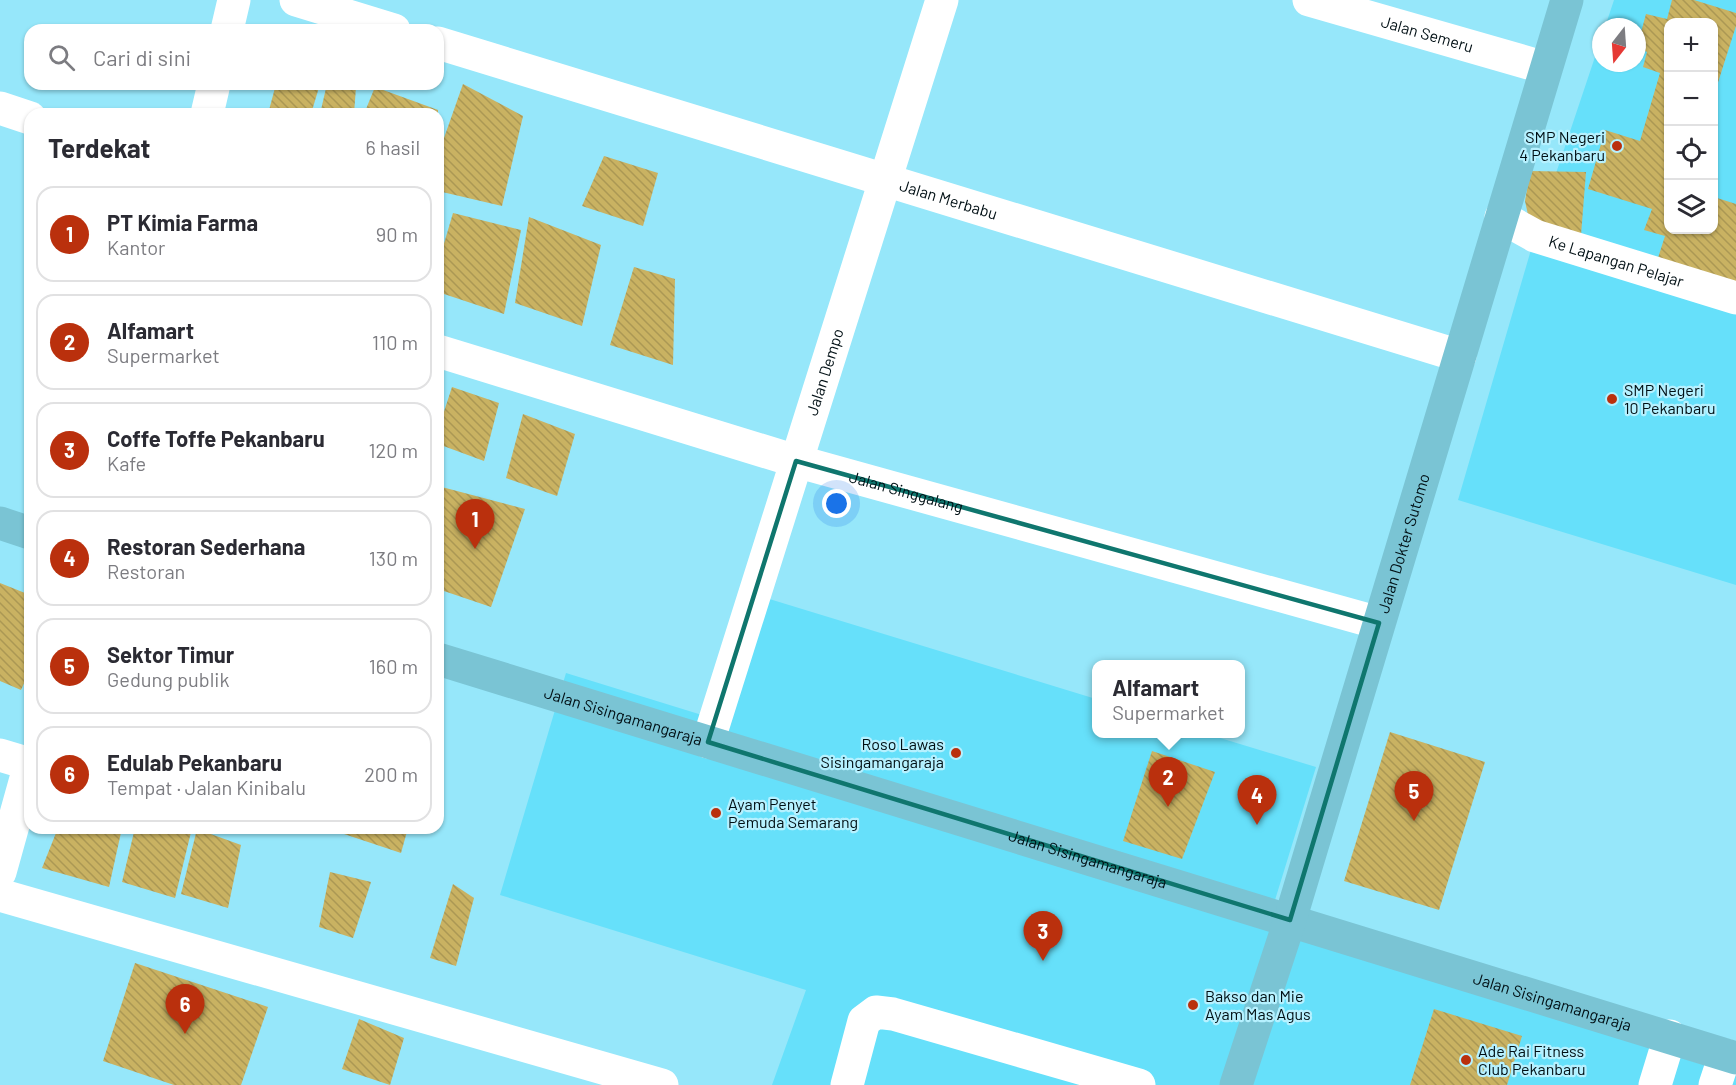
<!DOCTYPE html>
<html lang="id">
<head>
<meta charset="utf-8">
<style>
	:root { --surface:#fff; --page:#f7f7f7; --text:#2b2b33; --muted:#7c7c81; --line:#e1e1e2; --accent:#ba300d }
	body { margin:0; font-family:Barlow,sans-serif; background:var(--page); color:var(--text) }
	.controls { position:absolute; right:18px; top:18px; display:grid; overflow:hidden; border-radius:12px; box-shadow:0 2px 4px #0004 }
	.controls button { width:54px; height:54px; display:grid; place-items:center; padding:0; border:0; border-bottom:2px solid var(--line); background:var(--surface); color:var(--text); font:30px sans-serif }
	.compass { position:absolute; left:1592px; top:18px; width:54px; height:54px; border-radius:50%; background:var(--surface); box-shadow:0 2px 4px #0004; rotate:197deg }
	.you { position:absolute; left:837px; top:504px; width:21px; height:21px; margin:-15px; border:4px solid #fff; border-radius:50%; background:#1a73e8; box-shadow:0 0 0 9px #1a73e833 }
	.badge { display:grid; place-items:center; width:39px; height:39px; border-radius:50%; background:var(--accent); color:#fff; font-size:20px; font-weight:700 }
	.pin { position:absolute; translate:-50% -50px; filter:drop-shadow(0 2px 3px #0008) }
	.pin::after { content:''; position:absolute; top:32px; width:21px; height:18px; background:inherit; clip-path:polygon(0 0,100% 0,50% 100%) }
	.popup { position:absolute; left:1092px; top:660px; width:153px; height:78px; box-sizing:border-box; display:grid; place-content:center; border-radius:12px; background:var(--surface); filter:drop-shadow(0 2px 4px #0005); font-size:20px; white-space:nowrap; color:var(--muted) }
	.popup b { font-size:22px; color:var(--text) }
	.popup::after { content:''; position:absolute; left:50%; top:100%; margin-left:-12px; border:12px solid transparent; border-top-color:var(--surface) }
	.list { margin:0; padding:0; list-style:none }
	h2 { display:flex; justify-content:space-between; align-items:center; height:78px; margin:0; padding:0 24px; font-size:26px }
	h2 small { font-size:20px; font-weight:400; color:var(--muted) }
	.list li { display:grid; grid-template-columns:39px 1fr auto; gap:18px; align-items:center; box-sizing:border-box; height:96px; margin:0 12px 12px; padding:0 12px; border:2px solid var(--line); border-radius:18px }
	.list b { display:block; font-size:22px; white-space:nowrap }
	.list p { margin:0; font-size:20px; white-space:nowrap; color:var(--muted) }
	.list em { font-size:20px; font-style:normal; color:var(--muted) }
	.icon { flex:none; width:33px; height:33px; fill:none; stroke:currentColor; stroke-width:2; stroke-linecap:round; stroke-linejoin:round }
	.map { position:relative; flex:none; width:1736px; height:1085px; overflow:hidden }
	.search { position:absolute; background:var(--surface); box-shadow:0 2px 4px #0004; left:24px; top:24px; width:420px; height:66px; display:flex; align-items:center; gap:15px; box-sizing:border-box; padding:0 21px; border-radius:18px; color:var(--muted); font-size:22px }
	.panel { position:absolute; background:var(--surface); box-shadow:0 2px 4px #0004; left:24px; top:108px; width:420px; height:726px; border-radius:18px }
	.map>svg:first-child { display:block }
	.built { fill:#66e0fa; fill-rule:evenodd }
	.building { fill:url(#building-back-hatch) }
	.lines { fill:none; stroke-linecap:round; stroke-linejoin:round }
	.minor { stroke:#fff; stroke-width:33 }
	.major { stroke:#7ac4d4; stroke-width:33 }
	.marked { fill:none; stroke:#0f766e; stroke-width:4.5; stroke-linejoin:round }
	.poi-dot { fill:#ba300d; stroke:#b6f1ff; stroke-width:2 }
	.labels { text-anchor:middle; stroke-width:4.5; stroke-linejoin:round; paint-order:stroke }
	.street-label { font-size:16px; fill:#000f14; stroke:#b6f1ff }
	.poi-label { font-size:16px; fill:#000f14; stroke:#b6f1ff; text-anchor:start }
</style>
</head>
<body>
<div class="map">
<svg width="1736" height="1085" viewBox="0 0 1736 1085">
	<defs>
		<pattern id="building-back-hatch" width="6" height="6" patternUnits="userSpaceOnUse" patternTransform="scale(1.5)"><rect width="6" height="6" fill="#c9b262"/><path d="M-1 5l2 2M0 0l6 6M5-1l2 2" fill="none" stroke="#ab9854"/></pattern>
	</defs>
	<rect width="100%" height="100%" fill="#96e7fa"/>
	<g class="built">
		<path d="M1614,0h122v585l-278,-85 77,-264 66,-197v24h36v-36h-32zM1668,22h46v208h-46z"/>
		<path d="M740,590l356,109v35h111l109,33 -49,159 469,149v10h-964l34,-95 -306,-95 66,-222 136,42z"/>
	</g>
	<g class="building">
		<path d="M1672,0h22l42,13v13l-22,69v-73h-46v208h46v-33l22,7v83l-79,-26 8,-25 -21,-6 8,-21 -64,-20 17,-59 35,11 20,-68 -17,-6 4,-15 -10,-5 9,-33 21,5z"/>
		<path d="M276,84h44l-9,30h-43z"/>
		<path d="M327,84h18l11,3 -2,27h-34z"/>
		<path d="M463,84l60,32 -21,90 -64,-15v-36z"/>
		<path d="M375,87l63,23v4h-74z"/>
		<path d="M604,156l54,17 -15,53 -61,-20z"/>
		<path d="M1530,171l56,1 -5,63 -51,-11 -5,-23z"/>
		<path d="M453,213l68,17 -17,84 -66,-22v-28z"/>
		<path d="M529,217l72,28 -19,81 -67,-23z"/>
		<path d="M634,267l41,12 -2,86 -63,-20z"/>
		<path d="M452,387l47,16 -15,58 -46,-17v-14z"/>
		<path d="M523,414l52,20 -18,62 -51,-18z"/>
		<path d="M438,486l87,23 -34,98 -53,-18z"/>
		<path d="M0,583l30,12v75l-9,20 -21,-9z"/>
		<path d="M1390,732l95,30 -46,148 -95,-29z"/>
		<path d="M1152,751l63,21 -33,87 -59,-18z"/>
		<path d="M58,828h64l-13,59 -67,-19z"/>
		<path d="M135,828h57l-17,70 -53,-16z"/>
		<path d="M326,828h82l-7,25z"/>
		<path d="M197,829l44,16 -13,63 -47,-14z"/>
		<path d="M330,872l41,10 -18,56 -34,-11z"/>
		<path d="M453,884l21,14 -18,68 -26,-8z"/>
		<path d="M135,963l133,44 -27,78h-67l-71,-24z"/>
		<path d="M1434,1009l88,27 -15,49h-97z"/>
		<path d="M359,1019l45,19 -14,47 -48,-16z"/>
	</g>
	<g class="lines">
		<g class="minor">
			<path d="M296,0l98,30"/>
			<path id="s1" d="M1309,0l237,68"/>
			<path d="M227,30l7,-30"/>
			<path id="s2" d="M438,43l1022,313"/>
			<path d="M0,108l30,10"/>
			<path d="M207,114l7,-30"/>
			<path id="s3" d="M1501,217l34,19 201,62"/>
			<path id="s4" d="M438,351l358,110 583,162"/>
			<path id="s5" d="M708,742l234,-742"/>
			<path d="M0,755l30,9"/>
			<path d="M0,872l30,-108"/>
			<path d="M0,895l662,190"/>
			<path d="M847,1085l17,-64 12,-9 17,2 246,71"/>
			<path d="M1655,1085l15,-49"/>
			<path d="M1715,1085l10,-30"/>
		</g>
		<g class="major">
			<path d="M0,523l30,10"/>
			<path id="s6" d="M438,659l1298,399"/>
			<path id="s7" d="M1236,1085l54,-165 277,-920"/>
		</g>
	</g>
	<path class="marked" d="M796,461l583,162 -89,297 -582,-178z"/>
	<g class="poi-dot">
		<circle cx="1617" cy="146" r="6"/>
		<circle cx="1612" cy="399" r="6"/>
		<circle cx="956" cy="753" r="6"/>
		<circle cx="716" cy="813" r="6"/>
		<circle cx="1193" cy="1005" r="6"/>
		<circle cx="1466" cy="1060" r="6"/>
	</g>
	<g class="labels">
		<g class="street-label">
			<text dy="6" stroke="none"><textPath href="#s1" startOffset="123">Jalan Semeru</textPath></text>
			<text dy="6" stroke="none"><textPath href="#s2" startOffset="534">Jalan Merbabu</textPath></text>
			<text dy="6" stroke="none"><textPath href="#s3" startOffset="124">Ke Lapangan Pelajar</textPath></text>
			<text dy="6" stroke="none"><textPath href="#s5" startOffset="388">Jalan Dempo</textPath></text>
			<text dy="6" stroke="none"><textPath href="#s4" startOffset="489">Jalan Singgalang</textPath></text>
			<text dy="6" stroke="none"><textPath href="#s7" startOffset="567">Jalan Dokter Sutomo</textPath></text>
			<text dy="6" stroke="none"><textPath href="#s6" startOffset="194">Jalan Sisingamangaraja</textPath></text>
			<text dy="6" stroke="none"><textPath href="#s6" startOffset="680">Jalan Sisingamangaraja</textPath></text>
			<text dy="6" stroke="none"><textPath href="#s6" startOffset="1166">Jalan Sisingamangaraja</textPath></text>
		</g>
		<g class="poi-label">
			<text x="1605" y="143" text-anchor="end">SMP Negeri<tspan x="1605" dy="18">4 Pekanbaru</tspan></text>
			<text x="1624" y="396">SMP Negeri<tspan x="1624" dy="18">10 Pekanbaru</tspan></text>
			<text x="944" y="750" text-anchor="end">Roso Lawas<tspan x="944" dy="18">Sisingamangaraja</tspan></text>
			<text x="728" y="810">Ayam Penyet<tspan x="728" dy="18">Pemuda Semarang</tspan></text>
			<text x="1205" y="1002">Bakso dan Mie<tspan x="1205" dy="18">Ayam Mas Agus</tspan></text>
			<text x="1478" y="1057">Ade Rai Fitness<tspan x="1478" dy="18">Club Pekanbaru</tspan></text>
		</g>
	</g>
</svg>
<div class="controls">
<button>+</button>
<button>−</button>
<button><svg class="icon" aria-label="locate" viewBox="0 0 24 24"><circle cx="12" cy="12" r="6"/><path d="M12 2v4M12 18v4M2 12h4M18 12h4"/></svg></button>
<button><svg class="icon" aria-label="layers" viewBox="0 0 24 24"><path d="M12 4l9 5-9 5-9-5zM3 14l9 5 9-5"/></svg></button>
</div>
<svg class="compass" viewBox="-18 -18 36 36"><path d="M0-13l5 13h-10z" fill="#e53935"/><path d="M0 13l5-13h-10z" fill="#7c7c81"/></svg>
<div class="you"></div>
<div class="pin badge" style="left:475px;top:549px">1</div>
<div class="pin badge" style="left:1168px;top:807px">2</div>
<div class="popup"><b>Alfamart</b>Supermarket</div>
<div class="pin badge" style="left:1043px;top:961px">3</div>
<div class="pin badge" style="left:1257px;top:825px">4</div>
<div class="pin badge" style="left:1414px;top:821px">5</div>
<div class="pin badge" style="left:185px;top:1034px">6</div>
<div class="search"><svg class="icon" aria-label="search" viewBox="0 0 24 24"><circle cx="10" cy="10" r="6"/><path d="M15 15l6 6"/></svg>Cari di sini</div>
<section class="panel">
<h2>Terdekat<small>6 hasil</small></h2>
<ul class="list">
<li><span class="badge">1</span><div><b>PT Kimia Farma</b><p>Kantor</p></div><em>90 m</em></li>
<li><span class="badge">2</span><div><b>Alfamart</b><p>Supermarket</p></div><em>110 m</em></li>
<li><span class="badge">3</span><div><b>Coffe Toffe Pekanbaru</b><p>Kafe</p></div><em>120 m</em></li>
<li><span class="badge">4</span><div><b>Restoran Sederhana</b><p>Restoran</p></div><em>130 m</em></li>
<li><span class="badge">5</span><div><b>Sektor Timur</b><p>Gedung publik</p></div><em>160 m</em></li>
<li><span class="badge">6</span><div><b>Edulab Pekanbaru</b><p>Tempat · Jalan Kinibalu</p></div><em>200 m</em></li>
</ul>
</section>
</div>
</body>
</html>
